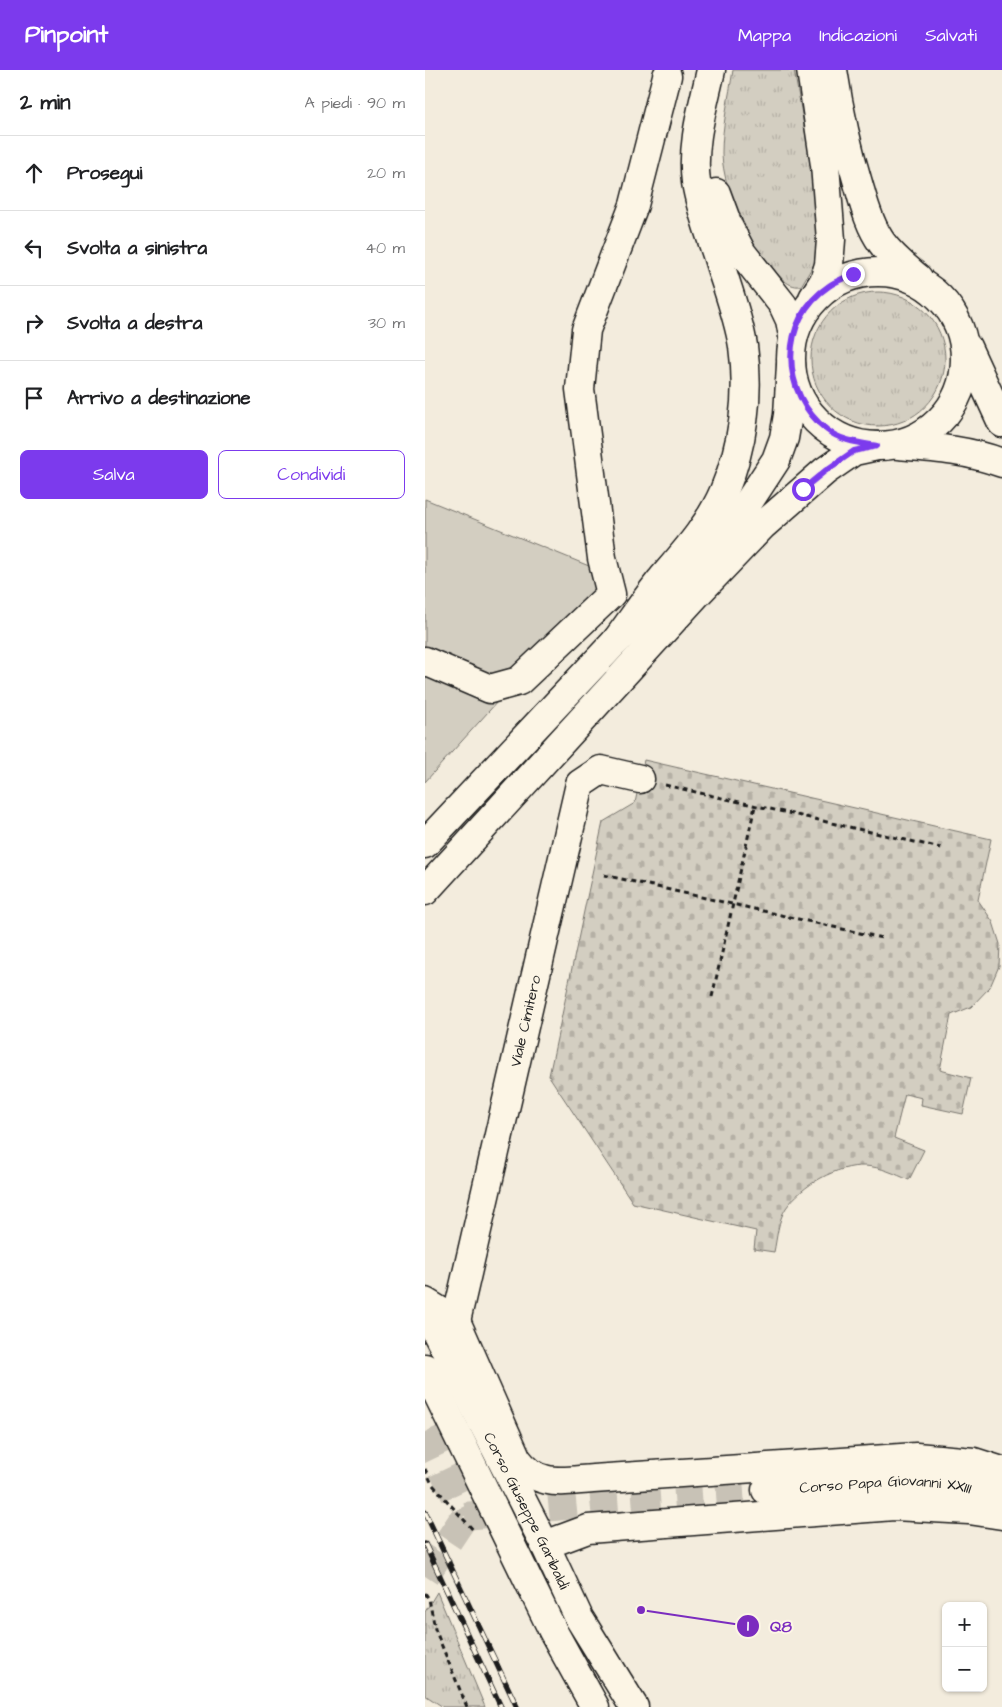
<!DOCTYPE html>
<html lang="it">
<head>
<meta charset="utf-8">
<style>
	:root { --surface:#fff; --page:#f2f2f2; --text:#202124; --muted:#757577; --line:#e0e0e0; --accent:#7c3aed }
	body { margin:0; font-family:"Architects Daughter",sans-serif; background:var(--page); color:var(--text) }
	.controls { position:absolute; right:15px; bottom:15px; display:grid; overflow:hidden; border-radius:8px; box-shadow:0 1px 4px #0004 }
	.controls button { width:45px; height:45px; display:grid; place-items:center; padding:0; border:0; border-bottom:1px solid var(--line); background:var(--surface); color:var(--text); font:25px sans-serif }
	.stop { position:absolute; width:15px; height:15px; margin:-11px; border:4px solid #7c3aed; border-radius:50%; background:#fff }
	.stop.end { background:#7c3aed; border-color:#fff; box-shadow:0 1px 5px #0008 }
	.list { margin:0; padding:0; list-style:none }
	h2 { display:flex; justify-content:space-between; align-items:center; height:65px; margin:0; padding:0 20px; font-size:21px }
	h2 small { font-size:16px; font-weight:400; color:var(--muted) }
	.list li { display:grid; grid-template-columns:32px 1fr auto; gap:15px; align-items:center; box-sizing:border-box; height:75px; padding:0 20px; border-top:1px solid var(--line) }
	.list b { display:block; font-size:19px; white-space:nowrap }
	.list em { font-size:16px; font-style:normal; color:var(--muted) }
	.actions { display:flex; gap:10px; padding:15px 20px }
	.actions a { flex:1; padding:11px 0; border:1px solid var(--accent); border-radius:8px; text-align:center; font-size:18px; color:var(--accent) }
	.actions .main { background:var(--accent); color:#fff }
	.icon { flex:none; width:28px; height:28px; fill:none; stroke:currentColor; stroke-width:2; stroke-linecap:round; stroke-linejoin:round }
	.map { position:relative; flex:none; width:577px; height:1637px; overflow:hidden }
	header { display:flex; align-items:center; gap:30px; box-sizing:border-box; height:70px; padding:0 25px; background:var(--accent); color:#fff }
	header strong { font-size:24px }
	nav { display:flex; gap:28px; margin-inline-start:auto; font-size:18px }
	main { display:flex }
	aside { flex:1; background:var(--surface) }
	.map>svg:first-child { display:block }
	.grass { fill:url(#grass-tufts); stroke:#78756e }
	.cemetery { fill:url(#cemetery-stones); stroke:#78756e }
	.garden { fill:#d3cec1; stroke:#78756e }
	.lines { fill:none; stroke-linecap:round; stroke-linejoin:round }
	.minor-tunnel { stroke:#c8c2b6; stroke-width:28; stroke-dasharray:28 14; stroke-linecap:butt }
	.minor-casing { stroke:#1c1c1c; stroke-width:31 }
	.highway-casing { stroke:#1c1c1c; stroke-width:31 }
	.path { stroke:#1c1c1c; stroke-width:3; stroke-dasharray:5 4; stroke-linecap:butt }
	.minor { stroke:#fcf5e5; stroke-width:28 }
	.highway { stroke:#fcf5e5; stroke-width:28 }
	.rail-casing { stroke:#1c1c1c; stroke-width:5.5 }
	.rail { stroke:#fcf5e5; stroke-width:4; stroke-dasharray:11; stroke-linecap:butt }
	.route { stroke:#7c3aed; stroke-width:6 }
	.labels { text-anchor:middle; stroke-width:4; stroke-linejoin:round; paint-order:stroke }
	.street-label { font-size:15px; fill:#1c1c1c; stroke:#fcf5e5 }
	.leader { fill:none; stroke:#7b2cbf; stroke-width:2 }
	.callout-dot { fill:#7b2cbf; stroke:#fcf5e5; stroke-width:2 }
	.mark-label { font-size:15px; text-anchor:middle; font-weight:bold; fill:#fff }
	.callout-label { font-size:16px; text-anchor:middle; font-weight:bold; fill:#7b2cbf; stroke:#fcf5e5; stroke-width:4; stroke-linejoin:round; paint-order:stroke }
</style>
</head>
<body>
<header>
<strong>Pinpoint</strong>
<nav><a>Mappa</a><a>Indicazioni</a><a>Salvati</a></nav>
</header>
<main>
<aside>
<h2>2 min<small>A piedi · 90 m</small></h2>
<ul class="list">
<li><svg class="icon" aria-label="ahead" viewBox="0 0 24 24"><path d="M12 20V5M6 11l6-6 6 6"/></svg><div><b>Prosegui</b></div><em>20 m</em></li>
<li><svg class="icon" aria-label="left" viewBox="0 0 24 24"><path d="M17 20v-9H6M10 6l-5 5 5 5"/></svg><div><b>Svolta a sinistra</b></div><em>40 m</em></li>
<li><svg class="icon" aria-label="right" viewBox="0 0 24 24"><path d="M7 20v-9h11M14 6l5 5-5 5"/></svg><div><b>Svolta a destra</b></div><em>30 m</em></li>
<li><svg class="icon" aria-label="arrive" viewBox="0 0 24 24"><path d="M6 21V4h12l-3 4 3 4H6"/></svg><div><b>Arrivo a destinazione</b></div></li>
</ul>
<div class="actions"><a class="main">Salva</a><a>Condividi</a></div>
</aside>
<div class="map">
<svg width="577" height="1637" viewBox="0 0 577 1637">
	<defs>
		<pattern id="grass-tufts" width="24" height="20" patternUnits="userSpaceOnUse" patternTransform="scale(1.25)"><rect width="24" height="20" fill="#d3cec1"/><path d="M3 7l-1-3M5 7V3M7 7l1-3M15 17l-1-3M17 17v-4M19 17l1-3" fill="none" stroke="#b5b0a5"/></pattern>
		<pattern id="cemetery-stones" width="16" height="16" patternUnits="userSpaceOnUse" patternTransform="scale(1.25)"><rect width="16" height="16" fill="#d3cec1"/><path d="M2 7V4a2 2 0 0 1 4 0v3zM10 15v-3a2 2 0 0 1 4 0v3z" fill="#b5b0a5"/></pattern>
	</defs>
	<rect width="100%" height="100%" fill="#f3ecdd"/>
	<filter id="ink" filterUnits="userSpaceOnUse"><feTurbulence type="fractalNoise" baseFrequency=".02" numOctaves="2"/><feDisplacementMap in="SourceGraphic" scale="10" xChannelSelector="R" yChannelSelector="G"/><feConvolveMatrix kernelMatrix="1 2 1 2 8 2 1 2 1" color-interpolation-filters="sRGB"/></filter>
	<g filter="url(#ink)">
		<g class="grass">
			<path d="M308,0h61l15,83 6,47 2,47 -3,17 -13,22c-15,2 -24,-13 -32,-23 -6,-6 -13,-13 -18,-20 -13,-19 -29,-67 -29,-90 0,-27 7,-56 11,-83z"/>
			<circle cx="453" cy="289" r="67"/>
			<path d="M12,1522l48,115h-42l-18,-12v-83z"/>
		</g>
		<path class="cemetery" d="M219,690l347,79 -13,61 15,22 7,22 -1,22 -9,21 -19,20 -20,8 -11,55 31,8 -8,36 -42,-9 1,-7 -17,-4 -11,44 30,12 -15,30c-14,-6 -28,-13 -44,-14 -28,-1 -63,19 -79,42 -8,12 -9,30 -12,44l-20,-3 2,-18 -123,-28 -84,-127 54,-254 32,-19z"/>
		<path class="garden" d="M0,429l164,67 8,10 1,14 -173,192z"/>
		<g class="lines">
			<g class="minor-tunnel">
				<path d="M0,1362l40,84"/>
				<path d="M40,1446l150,-15 151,-11"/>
				<path d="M0,1506l40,-60"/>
			</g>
			<defs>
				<g id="minor">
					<path d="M386,0l14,95 6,75 -2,25 -5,16 -11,17"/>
					<path d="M408,0c6,41 15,81 27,120 5,18 11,38 22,53 10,14 23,24 36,35"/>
					<circle cx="453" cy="289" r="87"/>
					<path d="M542,277l35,76"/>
					<path d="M473,375c37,3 69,5 104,18"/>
					<path d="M0,591l65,28 29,-8 92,-87 -9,-36 -22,-169 6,-59 48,-125 33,-129"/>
					<path d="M0,774l191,-203 56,-51 70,-78 34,-52 8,-22 4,-23 3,-50"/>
					<path d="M0,821l271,-296 66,-69 63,-55 29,-20 23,-5"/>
					<path d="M0,1232l31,19 61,138c22,29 44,22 76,20l323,-22 58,5 28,9"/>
					<path id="s1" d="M0,1240l120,235 34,73 55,89"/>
					<path id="s2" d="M31,1251l124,-537 21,-14 39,9"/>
					<path d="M0,1298l128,263 42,76"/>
					<path id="s3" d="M341,1420l142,-10 51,5 43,14"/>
					<path d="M120,1475l43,-16 306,-23 75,4 33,5"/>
				</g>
				<g id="highway">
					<path d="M291,123l13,35 13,25 41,52 7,15 3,16"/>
					<path d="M191,571c15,-20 29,-41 45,-61 24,-28 48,-54 63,-89 19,-45 26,-96 19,-145 -5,-31 -17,-61 -26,-91 -8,-24 -17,-48 -21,-73 -5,-38 7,-75 15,-112"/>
				</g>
			</defs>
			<use href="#minor" class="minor-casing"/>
			<use href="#highway" class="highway-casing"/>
			<g class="path">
				<path d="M240,715l276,63"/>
				<path d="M179,805l278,63"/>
				<path d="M287,927l43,-191"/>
				<path d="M0,1399l7,15 42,47"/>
				<path d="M0,1523l4,6 6,30 32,78"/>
			</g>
			<use href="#minor" class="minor"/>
			<use href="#highway" class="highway"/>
			<defs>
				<g id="rail">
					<path d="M0,1442l92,195"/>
					<path d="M0,1474l76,163"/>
				</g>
			</defs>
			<use href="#rail" class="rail-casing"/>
			<use href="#rail" class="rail"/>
		</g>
	</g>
	<g class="lines" filter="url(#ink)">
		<path class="route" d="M378,419l22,-18 29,-20 23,-5c-17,-3 -36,-5 -50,-16 -47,-37 -49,-110 2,-144 7,-5 16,-8 24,-12"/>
	</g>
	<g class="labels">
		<g class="street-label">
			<text dy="5" stroke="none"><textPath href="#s2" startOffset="308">Viale Cimitero</textPath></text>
			<text dy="5" stroke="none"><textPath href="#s3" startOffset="120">Corso Papa Giovanni XXIII</textPath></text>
			<text dy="5" stroke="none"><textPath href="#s1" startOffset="225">Corso Giuseppe Garibaldi</textPath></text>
		</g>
	</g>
	<path class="leader" d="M216 1540L323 1556"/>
	<g class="callout-dot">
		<circle cx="216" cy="1540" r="5"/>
		<circle cx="323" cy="1556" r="12"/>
	</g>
	<g class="mark-label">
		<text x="323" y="1561">1</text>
	</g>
	<g class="callout-label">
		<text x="356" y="1562">Q8</text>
	</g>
</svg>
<div class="controls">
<button>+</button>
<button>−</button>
</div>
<div class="stop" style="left:378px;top:419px"></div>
<div class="stop end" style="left:428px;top:204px"></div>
</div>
</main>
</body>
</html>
